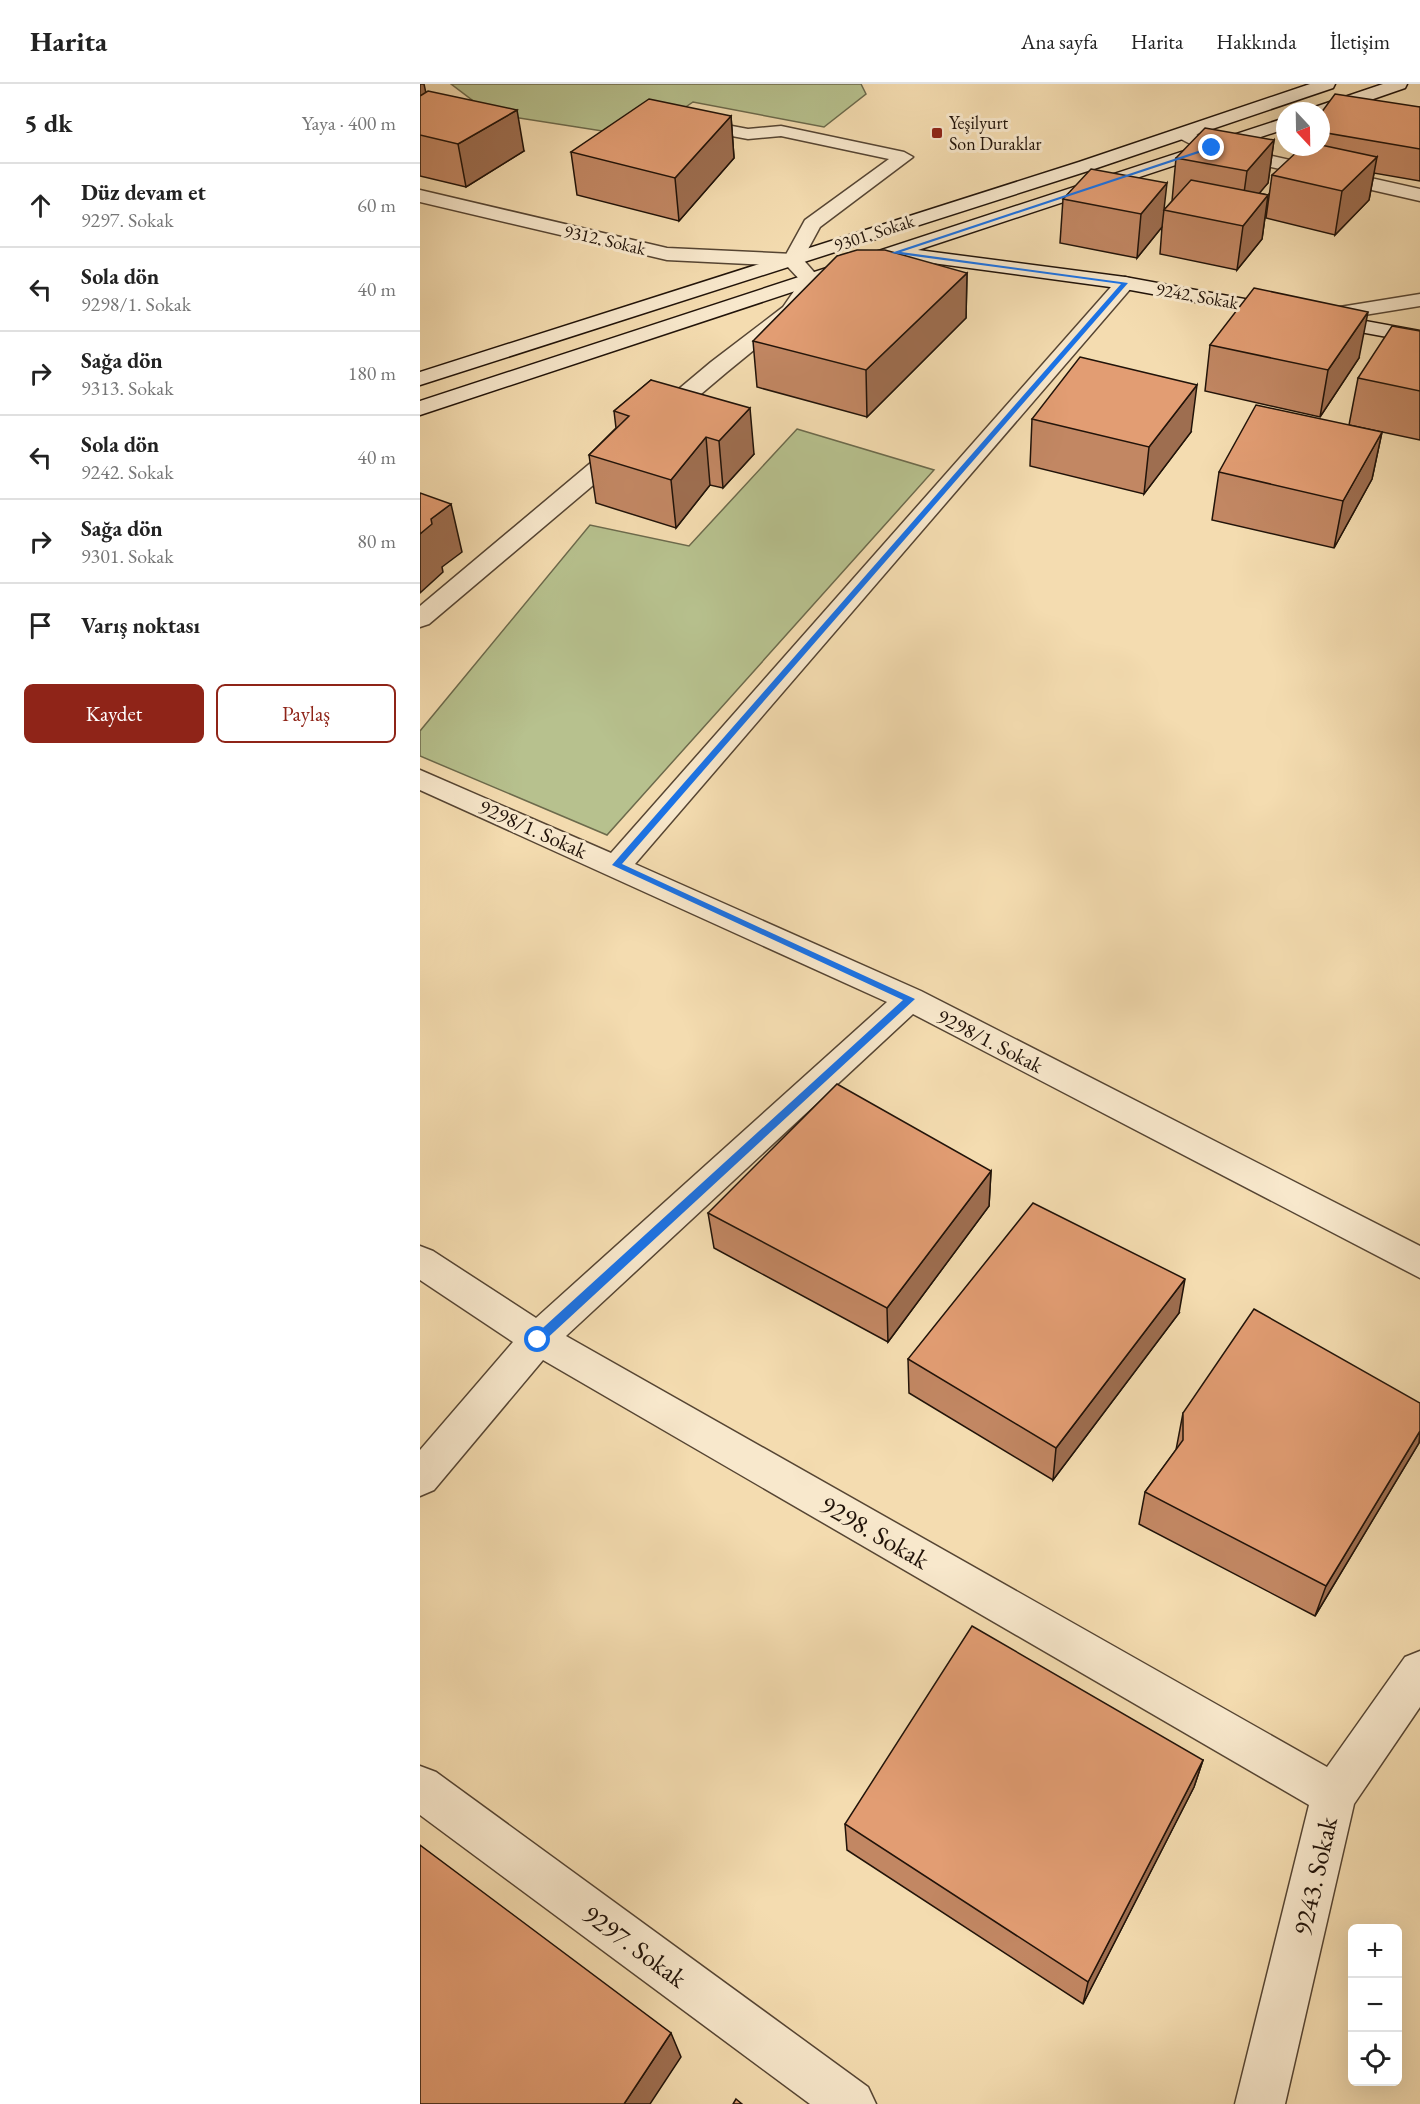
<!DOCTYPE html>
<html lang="tr">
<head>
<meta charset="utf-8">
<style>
	:root { --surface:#fff; --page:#f6f6f6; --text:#222; --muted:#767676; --line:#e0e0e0; --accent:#8f2418 }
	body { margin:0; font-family:"EB Garamond",serif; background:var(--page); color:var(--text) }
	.controls { position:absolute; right:18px; bottom:18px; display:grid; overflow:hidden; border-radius:9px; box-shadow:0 6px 24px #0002 }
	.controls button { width:54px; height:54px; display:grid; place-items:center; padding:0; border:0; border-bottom:2px solid var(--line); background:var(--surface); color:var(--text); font:30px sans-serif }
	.compass { position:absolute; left:856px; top:18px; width:54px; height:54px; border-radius:50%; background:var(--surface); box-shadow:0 6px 24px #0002; rotate:158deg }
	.stop { position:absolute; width:18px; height:18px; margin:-14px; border:4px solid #1a73e8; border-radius:50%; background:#fff }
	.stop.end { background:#1a73e8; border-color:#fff; box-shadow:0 2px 6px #0008 }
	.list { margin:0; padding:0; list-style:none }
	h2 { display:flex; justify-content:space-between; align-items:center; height:78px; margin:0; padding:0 24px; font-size:26px }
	h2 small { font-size:20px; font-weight:400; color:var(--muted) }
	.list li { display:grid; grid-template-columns:39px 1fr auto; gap:18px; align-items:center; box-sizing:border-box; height:84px; padding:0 24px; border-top:2px solid var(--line) }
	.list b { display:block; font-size:22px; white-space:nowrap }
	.list p { margin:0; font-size:20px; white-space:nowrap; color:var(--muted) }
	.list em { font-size:20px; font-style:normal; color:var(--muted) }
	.actions { display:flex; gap:12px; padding:18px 24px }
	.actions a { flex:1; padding:14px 0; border:2px solid var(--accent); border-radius:9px; text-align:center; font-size:21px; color:var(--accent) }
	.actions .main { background:var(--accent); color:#fff }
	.icon { flex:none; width:33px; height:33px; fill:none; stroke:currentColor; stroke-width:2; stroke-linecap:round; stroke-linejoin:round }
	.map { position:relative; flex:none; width:1000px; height:2020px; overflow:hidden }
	header { display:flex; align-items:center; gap:36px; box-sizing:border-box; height:84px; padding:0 30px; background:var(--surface); border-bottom:2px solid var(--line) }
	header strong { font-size:28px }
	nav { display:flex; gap:33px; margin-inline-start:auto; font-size:21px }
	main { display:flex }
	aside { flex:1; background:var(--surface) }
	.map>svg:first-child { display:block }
	.green { fill:#b7c18e; stroke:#6c6a4c; stroke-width:1.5 }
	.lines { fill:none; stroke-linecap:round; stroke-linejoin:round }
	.lane-casing { stroke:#564533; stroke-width:3 }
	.street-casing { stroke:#564533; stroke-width:3 }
	.secondary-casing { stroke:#211309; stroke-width:3 }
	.lane { fill:#f8e8cc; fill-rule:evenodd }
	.street { fill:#f8e8cc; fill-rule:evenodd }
	.secondary { fill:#f8e8cc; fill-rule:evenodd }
	.wall { fill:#c28763; stroke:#211309; stroke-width:1.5 }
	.shaded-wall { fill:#9e6e50; stroke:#211309; stroke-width:1.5 }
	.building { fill:#e29d73; stroke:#211309; stroke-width:1.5 }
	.route { fill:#1a73e8 }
	.poi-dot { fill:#8f2418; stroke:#f8e8cc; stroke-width:2 }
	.labels { text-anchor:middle; stroke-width:6; stroke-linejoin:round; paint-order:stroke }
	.far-poi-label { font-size:18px; fill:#211309; stroke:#f8e8cc; text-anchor:start }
	.far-street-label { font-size:18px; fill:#211309; stroke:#f8e8cc }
	.street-label { font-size:21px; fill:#211309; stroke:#f8e8cc }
	.near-street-label { font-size:26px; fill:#211309; stroke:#f8e8cc }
</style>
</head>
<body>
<header>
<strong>Harita</strong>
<nav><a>Ana sayfa</a><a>Harita</a><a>Hakkında</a><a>İletişim</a></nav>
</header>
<main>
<aside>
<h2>5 dk<small>Yaya · 400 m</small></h2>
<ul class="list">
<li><svg class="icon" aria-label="ahead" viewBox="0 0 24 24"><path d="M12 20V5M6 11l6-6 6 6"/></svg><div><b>Düz devam et</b><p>9297. Sokak</p></div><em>60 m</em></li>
<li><svg class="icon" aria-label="left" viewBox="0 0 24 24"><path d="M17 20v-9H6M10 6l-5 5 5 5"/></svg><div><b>Sola dön</b><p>9298/1. Sokak</p></div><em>40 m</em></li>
<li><svg class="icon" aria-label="right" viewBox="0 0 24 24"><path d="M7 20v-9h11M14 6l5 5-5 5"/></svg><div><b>Sağa dön</b><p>9313. Sokak</p></div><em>180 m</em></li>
<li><svg class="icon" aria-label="left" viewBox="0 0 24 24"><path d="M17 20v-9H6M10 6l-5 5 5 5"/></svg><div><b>Sola dön</b><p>9242. Sokak</p></div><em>40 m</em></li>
<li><svg class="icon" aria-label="right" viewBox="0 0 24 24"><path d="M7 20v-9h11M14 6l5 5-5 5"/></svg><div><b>Sağa dön</b><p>9301. Sokak</p></div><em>80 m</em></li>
<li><svg class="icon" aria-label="arrive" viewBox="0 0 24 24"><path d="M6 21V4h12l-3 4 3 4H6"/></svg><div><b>Varış noktası</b></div></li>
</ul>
<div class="actions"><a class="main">Kaydet</a><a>Paylaş</a></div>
</aside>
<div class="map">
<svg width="1000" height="2020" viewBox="0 0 1000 2020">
	<rect width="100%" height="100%" fill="#f4dcb0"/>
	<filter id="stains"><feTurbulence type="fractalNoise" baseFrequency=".00333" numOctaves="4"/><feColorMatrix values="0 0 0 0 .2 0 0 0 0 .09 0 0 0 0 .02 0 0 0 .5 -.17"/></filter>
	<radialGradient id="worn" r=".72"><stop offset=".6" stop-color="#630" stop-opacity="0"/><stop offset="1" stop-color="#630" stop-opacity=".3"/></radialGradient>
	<g class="green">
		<path d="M31,0h410l5,10 -42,33 -131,-25 -22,15 -43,18 -122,-19 -22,-7z"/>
		<path d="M377,345l137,41 -327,365 -187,-79v-25l170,-206 99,21z"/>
	</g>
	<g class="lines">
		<defs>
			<path id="lane" d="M269,34l59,11 33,-3 123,26 9,5 -93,70 -20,37 -7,2 -10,-6 22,-40 84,-61 -108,-23 -33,3 -65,-12 -3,-4z"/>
			<g id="street">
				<path d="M763,44l35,16 202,45v12l-214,-49 -29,-15 -3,-4z"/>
				<path d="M0,106l247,58 126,6 7,2 21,24 -24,35 -70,57 -298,252 -9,3v-21l291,-244 72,-55 18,-26 -14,-15 -120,-6 -247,-58z"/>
				<path d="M705,193l7,2 3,4 -3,4 -497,577 286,127 499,255v32l-507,-264 -347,322 761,431 78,-110 15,-6v56l-66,97 -69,300h-50l74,-299 -766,-445 -109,130 -14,6v-46l93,-108 -93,-62v-34l13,5 103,67 351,-316 -467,-212v-20l191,83 507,-574z"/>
				<path d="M1000,210v12l-105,17 -7,-2 -3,-4 3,-4 7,-2z"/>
				<path d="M0,1682l16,6 432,315 8,17h-66l-390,-289z"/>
			</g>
			<g id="secondary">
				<path d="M890,0h25l-2,4 -242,82 -671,215v-13l659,-210z"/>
				<path d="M963,0h24l-2,4 -78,27 -6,1v-5h-9l3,-4z"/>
				<path d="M865,34v11l-367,121 207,27 295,54v12l-295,-54 -230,-31 -475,157v-14z"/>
			</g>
		</defs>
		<use href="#lane" class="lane-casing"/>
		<use href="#street" class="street-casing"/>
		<use href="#secondary" class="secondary-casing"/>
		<use href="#lane" class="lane"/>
		<use href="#street" class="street"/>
		<use href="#secondary" class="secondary"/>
	</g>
	<g class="wall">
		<path d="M0,0l6,8 98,59 -58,36 -46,-11z"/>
		<path d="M1000,23v74l-46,-8 -5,27 -34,35 -69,-17 6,-43 49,-28v-34z"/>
		<path d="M311,32l3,42 -55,63 -102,-26 -6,-43z"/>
		<path d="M854,56l-6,43 -9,10 9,2 -6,44 -25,31 -77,-16 2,-27 -25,31 -77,-15 3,-44 102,10 7,-8 4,-43z"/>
		<path d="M547,189l-1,45 -99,99 -110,-30 -4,-46z"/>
		<path d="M1000,247v109l-71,-15 9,-47z"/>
		<path d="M790,261l149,13 -39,59 -115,-26z"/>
		<path d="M231,296l103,74 -31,34 -13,-3 -34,43 -80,-25 -7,-48 27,-27 -2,-17z"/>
		<path d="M612,335l159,13 -47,62 -114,-28z"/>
		<path d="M962,348l-10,47 -38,69 -122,-28 7,-48z"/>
		<path d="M571,1087l-2,35 -101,136 -174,-94 -6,-35z"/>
		<path d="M759,1229l-126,167 -144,-87 -1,-34z"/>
		<path d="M1000,1319v38l-105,175 -176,-92 6,-32 31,-42 7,-37z"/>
		<path d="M783,1676l-9,27 -111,217 -236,-154 -2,-26z"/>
	</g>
	<g class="shaded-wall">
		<path d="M0,0h4l6,28 -10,1z"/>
		<path d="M97,26l7,41 -58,36 -8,-43z"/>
		<path d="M311,32l3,42 -55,63 -4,-43z"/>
		<path d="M854,56l-6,43 -27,32 6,-44z"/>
		<path d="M957,73l-8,43 -34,35 7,-44z"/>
		<path d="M747,99l-5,44 -25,31 4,-44z"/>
		<path d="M848,111l-6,44 -25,31 6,-44z"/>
		<path d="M547,189l-1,45 -99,99 -1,-47z"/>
		<path d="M948,228l-9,46 -39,59 8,-47z"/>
		<path d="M777,301l-6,47 -47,62 5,-47z"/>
		<path d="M330,324l4,46 -31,34 -4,-47z"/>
		<path d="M962,348l-10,47 -38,69 9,-47z"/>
		<path d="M286,353l4,48 -34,43 -5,-48z"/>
		<path d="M31,420l11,48 -20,15 1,5 -23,21v-59l11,-15z"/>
		<path d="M571,1087l-2,35 -101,136 -1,-34z"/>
		<path d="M765,1195l-6,34 -126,167 3,-32z"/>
		<path d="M1000,1347l-1,12 -104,173 11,-30z"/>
		<path d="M783,1676l-9,27 -111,217 5,-22z"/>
		<path d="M251,1949l10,24 -31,47h-26z"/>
	</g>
	<g class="building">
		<path d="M8,7l89,19 -59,34 -38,-9v-39z"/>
		<path d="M915,10l85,13v42l-99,-17v-19z"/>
		<path d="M229,15l82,17 -56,62 -104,-26z"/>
		<path d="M785,44l69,12 -27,31 -71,-13z"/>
		<path d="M901,61l56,12 -35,34 -70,-16 30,-28h19z"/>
		<path d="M671,85l76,14 -26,31 -78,-15z"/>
		<path d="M771,96l77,15 -25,31 -79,-16z"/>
		<path d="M437,166h28l82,23 -101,97 -113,-29 84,-85z"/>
		<path d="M834,204l114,24 -40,58 -118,-25z"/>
		<path d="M972,242l28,5v60l-62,-13z"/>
		<path d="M660,273l117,28 -48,62 -117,-28z"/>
		<path d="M231,296l99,28 -31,33 -13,-4 -35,43 -82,-25 40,-39 -15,-5z"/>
		<path d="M836,321l126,27 -39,69 -124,-29z"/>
		<path d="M0,409l31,11 -20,15 1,5 -12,10z"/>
		<path d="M417,1000l154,87 -104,137 -179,-95z"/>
		<path d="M613,1119l152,76 -129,169 -148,-89z"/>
		<path d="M834,1225l166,94v28l-94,155 -181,-94 38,-52v-27z"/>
		<path d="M552,1542l231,134 -115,222 -243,-158z"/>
		<path d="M0,1761l251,188 -47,71h-204z"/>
		<path d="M316,2015l6,5h-9z"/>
	</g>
	<path class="route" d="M790,63l4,1 -313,104 227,31 -506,581 293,135 -373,344h-8v-7l369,-336 -291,-135 509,-581 -230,-31z"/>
	<rect class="poi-dot" x="511" y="43" width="12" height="12" rx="3"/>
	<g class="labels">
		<g class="far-poi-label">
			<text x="529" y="45">Yeşilyurt<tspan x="529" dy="21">Son Duraklar</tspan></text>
		</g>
		<g class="far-street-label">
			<text transform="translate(454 149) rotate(-18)" y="6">9301. Sokak</text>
			<text transform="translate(185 156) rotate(13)" y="6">9312. Sokak</text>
			<text transform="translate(777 212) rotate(10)" y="6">9242. Sokak</text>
		</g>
		<g class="street-label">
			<text transform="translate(113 745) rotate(24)" y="7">9298/1. Sokak</text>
			<text transform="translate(570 957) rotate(27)" y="7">9298/1. Sokak</text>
		</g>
		<g class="near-street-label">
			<text transform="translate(455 1448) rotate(30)" y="9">9298. Sokak</text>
			<text transform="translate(895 1792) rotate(-77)" y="9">9243. Sokak</text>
			<text transform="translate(215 1862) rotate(36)" y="9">9297. Sokak</text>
		</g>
	</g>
	<rect width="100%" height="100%" filter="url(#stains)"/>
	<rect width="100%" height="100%" fill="url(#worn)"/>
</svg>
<div class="controls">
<button>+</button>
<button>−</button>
<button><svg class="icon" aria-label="locate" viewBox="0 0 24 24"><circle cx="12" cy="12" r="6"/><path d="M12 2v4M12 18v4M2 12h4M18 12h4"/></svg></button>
</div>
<svg class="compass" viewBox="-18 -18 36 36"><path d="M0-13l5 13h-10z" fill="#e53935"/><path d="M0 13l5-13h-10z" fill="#767676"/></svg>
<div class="stop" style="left:118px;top:1256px"></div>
<div class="stop end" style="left:792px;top:64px"></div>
</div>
</main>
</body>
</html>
